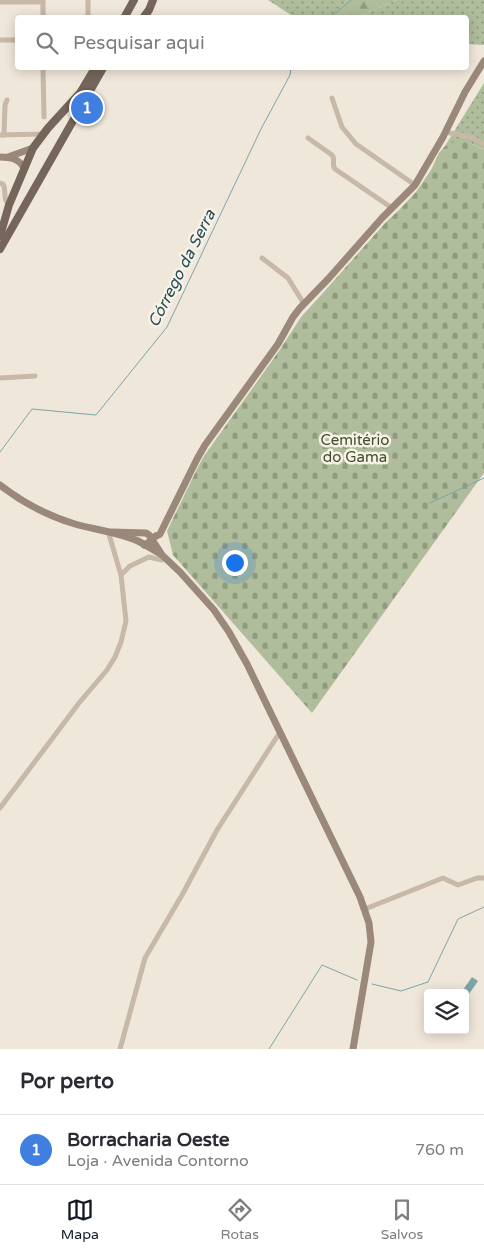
<!DOCTYPE html>
<html lang="pt">
<head>
<meta charset="utf-8">
<style>
	:root { --surface:#fff; --page:#f7f7f7; --text:#2b2b33; --muted:#7c7c81; --line:#e1e1e2; --accent:#111827 }
	body { margin:0; font-family:"Varela Round",sans-serif; background:var(--page); color:var(--text) }
	.controls { position:absolute; right:15px; bottom:15px; display:grid; overflow:hidden; border-radius:5px; box-shadow:0 2px 12px #0003 }
	.controls button { width:45px; height:45px; display:grid; place-items:center; padding:0; border:0; border-bottom:1px solid var(--line); background:var(--surface); color:var(--text); font:25px sans-serif }
	.you { position:absolute; left:234px; top:562px; width:18px; height:18px; margin:-12px; border:4px solid #fff; border-radius:50%; background:#1a73e8; box-shadow:0 0 0 8px #1a73e833 }
	.badge { display:grid; place-items:center; width:32px; height:32px; border-radius:50%; background:var(--accent); color:#fff; font-size:16px; font-weight:700 }
	.pin { position:absolute; translate:-50% -50%; border:2px solid #fff; box-shadow:0 1px 5px #0006 }
	.list { margin:0; padding:0; list-style:none }
	h2 { display:flex; justify-content:space-between; align-items:center; height:65px; margin:0; padding:0 20px; font-size:21px }
	h2 small { font-size:16px; font-weight:400; color:var(--muted) }
	.list li { display:grid; grid-template-columns:32px 1fr auto; gap:15px; align-items:center; box-sizing:border-box; height:70px; padding:0 20px; border-top:1px solid var(--line) }
	.list b { display:block; font-size:19px; white-space:nowrap }
	.list p { margin:0; font-size:16px; white-space:nowrap; color:var(--muted) }
	.list em { font-size:16px; font-style:normal; color:var(--muted) }
	.icon { flex:none; width:28px; height:28px; fill:none; stroke:currentColor; stroke-width:2; stroke-linecap:round; stroke-linejoin:round }
	.map { position:relative; flex:none; width:484px; height:1049px; overflow:hidden }
	.search { position:absolute; background:var(--surface); box-shadow:0 2px 12px #0003; left:15px; right:15px; top:15px; height:55px; display:flex; align-items:center; gap:12px; box-sizing:border-box; padding:0 18px; border-radius:5px; color:var(--muted); font-size:19px }
	.sheet { height:135px; background:var(--surface) }
	nav { display:flex; justify-content:space-around; align-items:center; box-sizing:border-box; height:70px; border-top:1px solid var(--line); background:var(--surface); font-size:14px; color:var(--muted) }
	nav a { display:grid; justify-items:center; gap:2px }
	nav .on { color:var(--accent) }
	.map>svg:first-child { display:block }
	.green { fill:url(#green-dots) }
	.forest { fill:url(#forest-firs) }
	.cemetery { fill:url(#cemetery-stones) }
	.water { fill:url(#water-ripples) }
	.lines { fill:none; stroke-linecap:round; stroke-linejoin:round }
	.stream { stroke:#7ca5aa; stroke-width:1 }
	.street { stroke:#c7b8a8; stroke-width:5 }
	.secondary { stroke:#9a887a; stroke-width:7 }
	.primary { stroke:#75655a; stroke-width:8 }
	.labels { text-anchor:middle; stroke-width:5; stroke-linejoin:round; paint-order:stroke }
	.park-label { font-size:15px; fill:#41502d; stroke:#f8f1e7 }
	.water-label { font-size:16px; font-style:italic; fill:#214c52; stroke:#f8f1e7 }
</style>
</head>
<body>
<div class="map">
<svg width="484" height="1049" viewBox="0 0 484 1049">
	<defs>
		<pattern id="green-dots" width="8" height="8" patternUnits="userSpaceOnUse" patternTransform="scale(1.25)"><rect width="8" height="8" fill="#b0bd9c"/><path d="M2 2h.1M6 6h.1" fill="none" stroke="#909a7f" stroke-width="1.8" stroke-linecap="round"/></pattern>
		<pattern id="forest-firs" width="22" height="20" patternUnits="userSpaceOnUse" patternTransform="scale(1.25)"><rect width="22" height="20" fill="#b0bd9c"/><path d="M5 1l3.5 6h-7zM16 11l3.5 6h-7z" fill="#909a7f"/></pattern>
		<pattern id="cemetery-stones" width="16" height="16" patternUnits="userSpaceOnUse" patternTransform="scale(1.25)"><rect width="16" height="16" fill="#b0bd9c"/><path d="M2 7V4a2 2 0 0 1 4 0v3zM10 15v-3a2 2 0 0 1 4 0v3z" fill="#909a7f"/></pattern>
		<pattern id="water-ripples" width="26" height="14" patternUnits="userSpaceOnUse" patternTransform="scale(1.25)"><rect width="26" height="14" fill="#7ca5aa"/><path d="M2 4q2-2 4 0t4 0M15 11q2-2 4 0t4 0" fill="none" stroke="#66878a"/></pattern>
	</defs>
	<rect width="100%" height="100%" fill="#f0e7db"/>
	<g class="green">
		<path d="M268,0h79l-15,18 -38,-1z"/>
		<path d="M397,0h87v45l-17,-1 -1,-26 -109,-1z"/>
		<path d="M484,83v67c-16,-9 -22,-11 -39,-4z"/>
	</g>
	<path class="forest" d="M347,0h50l-40,17h-25z"/>
	<path class="cemetery" d="M456,141l12,1 16,8v323l-172,240 -139,-158 -6,-24 30,-62 7,-13 75,-105 22,-34 21,-23 64,-72 13,-12 17,-18 15,-22 8,-17 6,-7z"/>
	<path class="water" d="M472,977l6,4 -9,13 -6,-4z"/>
	<g class="lines">
		<g class="stream">
			<path d="M326,18l11,-6 14,-12"/>
			<path d="M0,452l32,-43 64,6 71,-88 94,-198 29,-54 1,-7"/>
			<path d="M430,503l54,-25"/>
			<path d="M372,984l29,7 27,-9 30,-63 26,-12"/>
			<path d="M269,1049l53,-84 35,15"/>
		</g>
		<g class="street">
			<path d="M88,0v18"/>
			<path d="M0,2h43"/>
			<path d="M43,18v-17"/>
			<path d="M0,40h18"/>
			<path d="M43,68l1,49"/>
			<path d="M332,98l10,29 14,17 59,41"/>
			<path d="M445,132l26,5 13,7"/>
			<path d="M0,135l42,-1"/>
			<path d="M4,135l1,-30 2,-5"/>
			<path d="M308,138l24,17c4,5 -1,9 3,14l57,39"/>
			<path d="M0,183l3,1c4,7 -1,15 6,21"/>
			<path d="M262,258l26,20 16,26"/>
			<path d="M0,378l35,-2"/>
			<path d="M121,575l9,-9 19,-9 13,3 3,-2"/>
			<path d="M0,808l79,-105 28,-33 8,-13 6,-15 5,-21 -5,-46 -13,-44"/>
			<path d="M365,909l78,-31 15,7 19,-7h7"/>
			<path d="M120,1049l25,-91 37,-63 35,-65 63,-98"/>
		</g>
		<g class="secondary">
			<path d="M0,157c11,0 19,2 24,11"/>
			<path d="M8,157l25,-9"/>
			<path d="M0,485c22,17 48,31 75,39 21,6 43,8 63,17 8,4 15,9 23,13"/>
			<path d="M112,532l34,1 3,2 13,20 18,17 34,38 15,22 18,32 113,233 9,26 2,19 -18,107"/>
			<path d="M144,545l4,-2 6,-6 6,-3 37,-75 8,-14 73,-101 15,-27 7,-9 29,-30 53,-60 33,-33 28,-48 22,-45 19,-31"/>
		</g>
		<g class="primary">
			<path d="M124,18l10,-18"/>
			<path d="M143,18l6,-8 4,-10"/>
			<path d="M0,236l9,-31 24,-57 15,-20 32,-35 15,-25"/>
			<path d="M0,249l103,-181"/>
		</g>
	</g>
	<g class="labels">
		<g class="park-label">
			<text x="355" y="445">Cemitério<tspan x="355" dy="17">do Gama</tspan></text>
		</g>
		<g class="water-label">
			<text transform="translate(181 268) rotate(-63)" y="6">Córrego da Serra</text>
		</g>
	</g>
</svg>
<div class="controls">
<button><svg class="icon" aria-label="layers" viewBox="0 0 24 24"><path d="M12 4l9 5-9 5-9-5zM3 14l9 5 9-5"/></svg></button>
</div>
<div class="you"></div>
<div class="pin badge" style="left:87px;top:108px;background:#3f7fe0">1</div>
<div class="search"><svg class="icon" aria-label="search" viewBox="0 0 24 24"><circle cx="10" cy="10" r="6"/><path d="M15 15l6 6"/></svg>Pesquisar aqui</div>
</div>
<section class="sheet">
<h2>Por perto<small></small></h2>
<ul class="list">
<li><span class="badge" style="background:#3f7fe0">1</span><div><b>Borracharia Oeste</b><p>Loja · Avenida Contorno</p></div><em>760 m</em></li>
</ul>
</section>
<nav>
<a class="on"><svg class="icon" aria-label="map" viewBox="0 0 24 24"><path d="M3 6l6-2 6 2 6-2v14l-6 2-6-2-6 2zM9 4v14M15 6v14"/></svg>Mapa</a>
<a><svg class="icon" aria-label="directions" viewBox="0 0 24 24"><path d="M12 3l9 9-9 9-9-9zM9 14v-3h6M13 9l2 2-2 2"/></svg>Rotas</a>
<a><svg class="icon" aria-label="saved" viewBox="0 0 24 24"><path d="M7 4h10v16l-5-4-5 4z"/></svg>Salvos</a>
</nav>
</body>
</html>
